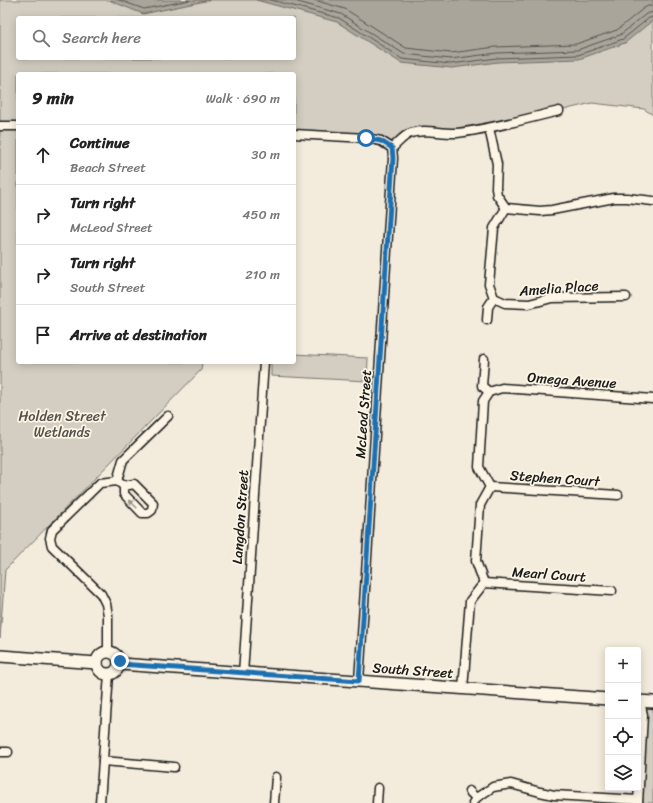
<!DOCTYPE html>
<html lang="en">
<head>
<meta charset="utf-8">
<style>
	:root { --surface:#fff; --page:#f2f2f2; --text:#222; --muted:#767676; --line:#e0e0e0 }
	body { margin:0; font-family:Sriracha,sans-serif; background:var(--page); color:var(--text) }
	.controls { position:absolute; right:12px; bottom:12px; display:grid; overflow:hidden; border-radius:4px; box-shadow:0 2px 10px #0003 }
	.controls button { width:36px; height:36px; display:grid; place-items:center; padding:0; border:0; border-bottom:1px solid var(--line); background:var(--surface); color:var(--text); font:20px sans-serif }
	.stop { position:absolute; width:12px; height:12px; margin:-9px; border:3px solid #1f6fb2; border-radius:50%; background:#fff }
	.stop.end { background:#1f6fb2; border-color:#fff; box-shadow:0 1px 4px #0008 }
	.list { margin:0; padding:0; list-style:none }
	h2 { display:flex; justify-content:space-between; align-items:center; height:52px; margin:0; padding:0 16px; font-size:17px }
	h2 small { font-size:13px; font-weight:400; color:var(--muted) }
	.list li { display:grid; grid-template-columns:26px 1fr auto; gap:12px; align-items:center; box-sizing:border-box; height:60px; padding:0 16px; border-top:1px solid var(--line) }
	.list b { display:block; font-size:15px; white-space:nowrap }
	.list p { margin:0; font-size:13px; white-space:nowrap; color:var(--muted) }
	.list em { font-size:13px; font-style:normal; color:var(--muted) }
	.icon { flex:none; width:22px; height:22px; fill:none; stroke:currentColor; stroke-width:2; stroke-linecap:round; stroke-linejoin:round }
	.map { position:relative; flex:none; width:653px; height:803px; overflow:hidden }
	.search { position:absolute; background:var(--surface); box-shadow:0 2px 10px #0003; left:16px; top:16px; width:280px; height:44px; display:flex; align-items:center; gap:10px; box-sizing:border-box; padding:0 14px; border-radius:4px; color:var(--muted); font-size:15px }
	.panel { position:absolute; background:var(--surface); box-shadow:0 2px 10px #0003; left:16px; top:72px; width:280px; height:292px; border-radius:4px }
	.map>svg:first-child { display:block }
	.green { fill:#d3cec1; stroke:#78756e; fill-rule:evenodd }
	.water { fill:#aaa59b; stroke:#716e68 }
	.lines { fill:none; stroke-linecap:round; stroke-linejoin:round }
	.shore { stroke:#55534f; stroke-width:1 }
	.street-casing { stroke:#1c1c1c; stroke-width:11 }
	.secondary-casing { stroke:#1c1c1c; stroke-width:14 }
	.street { stroke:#fcf5e5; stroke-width:8 }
	.secondary { stroke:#fcf5e5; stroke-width:11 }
	.oneway { fill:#97938b }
	.route { stroke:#1f6fb2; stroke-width:5 }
	.labels { text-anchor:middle; stroke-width:3.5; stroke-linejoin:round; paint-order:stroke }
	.street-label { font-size:14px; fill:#1c1c1c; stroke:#fcf5e5 }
	.park-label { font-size:14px; fill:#53514e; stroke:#fcf5e5 }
</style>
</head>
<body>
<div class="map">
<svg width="653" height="803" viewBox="0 0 653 803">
	<rect width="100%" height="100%" fill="#f3ecdd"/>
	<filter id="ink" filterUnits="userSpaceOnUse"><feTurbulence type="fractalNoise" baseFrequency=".025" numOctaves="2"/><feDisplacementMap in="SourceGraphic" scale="8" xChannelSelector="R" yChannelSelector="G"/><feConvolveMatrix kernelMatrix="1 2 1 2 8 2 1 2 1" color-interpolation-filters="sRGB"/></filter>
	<g filter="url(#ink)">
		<g class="green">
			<path d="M0,0h653v115l-9,-6 -52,-6 -103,25 -69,3 -28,17 -11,-7 -87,-7v-60h-276v288h184l-1,8 -196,200 -5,68zM18,18h276v40h-276z"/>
			<path d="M294,354l74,4 -1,23 -96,-5v-14h23z"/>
			<path d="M640,701l13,1v101h-15z"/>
		</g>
		<g class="water">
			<path d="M110,0h100l-67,14 -32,-13z"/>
			<path d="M256,0h397v20l-28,23 -46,16 -81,3 -46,6 -51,-5 -64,-41z"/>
		</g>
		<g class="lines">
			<g class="shore">
				<path d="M119,0l25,9 46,-9"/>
				<path d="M271,0l68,18 63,41 49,5 46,-6 81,-3 45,-16 26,-21 4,-1"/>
				<path d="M291,0l50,14 63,40 47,5 46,-6 80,-3 43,-15 26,-21 7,-2"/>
				<path d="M314,0l31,9 61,39 45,5 45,-6 80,-3 41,-14 27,-22 4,-2h5"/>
			</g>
			<defs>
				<g id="street">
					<path d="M0,126h18"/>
					<path d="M489,128l8,36 -1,24 1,7 9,13 -12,20 -5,56 5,14 11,5 24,1 23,-6 74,-1"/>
					<path d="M294,134l72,4 15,3 11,7"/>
					<path d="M392,148c5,-4 12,-13 19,-15 14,-5 30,1 46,0 34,-4 68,-14 102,-22"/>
					<path d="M506,208l34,3 12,-1 62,-12h13l26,3"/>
					<path d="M487,320l1,-13 6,-9"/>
					<path d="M484,359l-2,27 7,6"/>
					<path d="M117,481l6,-21 45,-44"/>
					<path d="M490,487l128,8"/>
					<path d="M484,583l128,8"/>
					<path d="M108,652v-37l-2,-11 -5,-10 -49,-48 -2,-8 2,-8 48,-47 17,-2 7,5 10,-2 19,19 -1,7 -4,3h-6l-18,-19v-8"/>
					<path d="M243,674l21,-312"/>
					<path d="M359,681l34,-523 -1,-10"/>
					<path d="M463,689l7,-88 14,-18 -8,-22 4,-56 10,-18 -11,-20 4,-66 6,-9 13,-4 151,11"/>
					<path d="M0,752h8"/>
					<path d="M103,761l71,6"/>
					<path d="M469,791l7,7"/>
					<path d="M100,803l9,-129"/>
					<path d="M274,803l2,-26"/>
					<path d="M377,803l1,-15"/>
					<path d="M473,803l3,-5 17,-11 18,-3 29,8 14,3 84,5"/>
					<path d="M638,803l5,-88 -3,-14"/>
				</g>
				<g id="secondary">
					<circle cx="108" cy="663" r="11"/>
					<path d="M0,656l97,7"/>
					<path d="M120,664l488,35"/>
					<path d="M638,701l15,1"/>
				</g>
			</defs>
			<use href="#street" class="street-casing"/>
			<use href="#secondary" class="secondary-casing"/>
			<use href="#street" class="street"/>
			<use href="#secondary" class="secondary"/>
		</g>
		<defs><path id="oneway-solid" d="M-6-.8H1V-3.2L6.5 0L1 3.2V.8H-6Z"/></defs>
		<use class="oneway" href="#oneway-solid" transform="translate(133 504) rotate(-135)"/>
	</g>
	<g class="lines" filter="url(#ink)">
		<path class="route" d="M120,661v3l239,17 34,-523 -1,-10 -11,-7 -15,-3"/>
	</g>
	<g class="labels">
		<g class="street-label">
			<text transform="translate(559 288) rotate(-4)" y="5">Amelia Place</text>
			<text transform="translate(572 380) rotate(4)" y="5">Omega Avenue</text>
			<text transform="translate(363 414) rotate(-86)" y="5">McLeod Street</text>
			<text transform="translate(555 478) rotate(4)" y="5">Stephen Court</text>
			<text transform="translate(240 517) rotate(-86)" y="5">Langdon Street</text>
			<text transform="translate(549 574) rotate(4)" y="5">Mearl Court</text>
			<text transform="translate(413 670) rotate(4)" y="5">South Street</text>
		</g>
		<g class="park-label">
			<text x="62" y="421">Holden Street<tspan x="62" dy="16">Wetlands</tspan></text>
		</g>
	</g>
</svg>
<div class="controls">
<button>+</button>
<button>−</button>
<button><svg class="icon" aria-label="locate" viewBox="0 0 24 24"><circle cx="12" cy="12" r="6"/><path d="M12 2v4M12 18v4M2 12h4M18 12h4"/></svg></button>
<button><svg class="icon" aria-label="layers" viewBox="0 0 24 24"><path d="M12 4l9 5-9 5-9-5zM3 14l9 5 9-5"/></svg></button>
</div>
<div class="stop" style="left:366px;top:138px"></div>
<div class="stop end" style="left:120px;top:661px"></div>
<div class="search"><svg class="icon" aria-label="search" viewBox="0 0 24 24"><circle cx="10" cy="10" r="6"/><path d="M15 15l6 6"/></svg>Search here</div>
<section class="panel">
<h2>9 min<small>Walk · 690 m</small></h2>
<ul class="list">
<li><svg class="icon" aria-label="ahead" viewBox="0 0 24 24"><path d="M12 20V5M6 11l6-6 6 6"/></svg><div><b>Continue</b><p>Beach Street</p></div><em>30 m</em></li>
<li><svg class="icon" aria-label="right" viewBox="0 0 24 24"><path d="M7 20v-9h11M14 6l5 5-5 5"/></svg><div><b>Turn right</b><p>McLeod Street</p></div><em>450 m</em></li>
<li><svg class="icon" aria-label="right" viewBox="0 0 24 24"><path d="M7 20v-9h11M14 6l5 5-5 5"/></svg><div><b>Turn right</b><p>South Street</p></div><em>210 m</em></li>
<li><svg class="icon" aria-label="arrive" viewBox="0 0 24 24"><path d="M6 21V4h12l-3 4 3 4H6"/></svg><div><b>Arrive at destination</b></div></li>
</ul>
</section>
</div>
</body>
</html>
